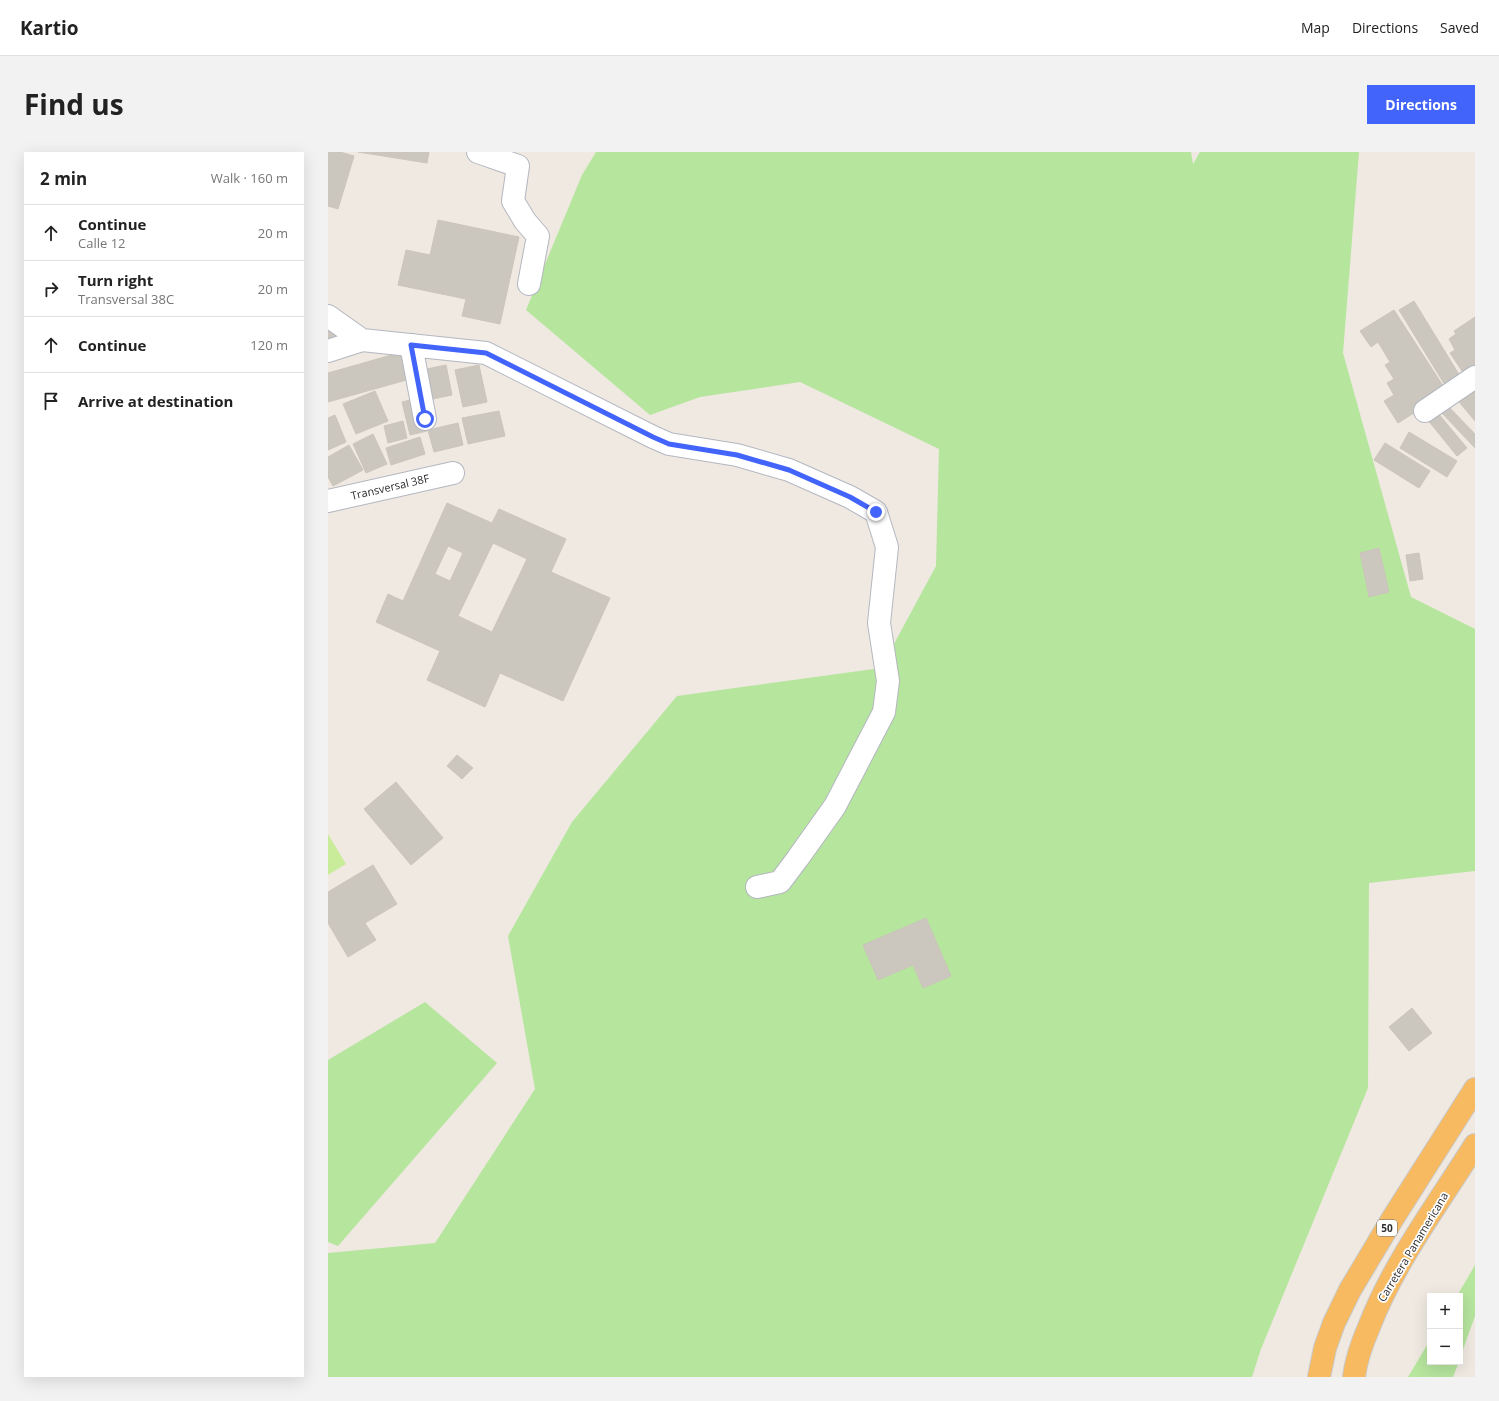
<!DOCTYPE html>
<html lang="en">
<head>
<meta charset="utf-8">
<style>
	:root { --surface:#fff; --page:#f2f2f2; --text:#222; --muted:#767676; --line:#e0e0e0; --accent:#4264fb }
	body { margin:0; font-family:"Open Sans",sans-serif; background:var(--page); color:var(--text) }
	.controls { position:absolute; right:12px; bottom:12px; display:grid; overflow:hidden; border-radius:0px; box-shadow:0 4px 16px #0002 }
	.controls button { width:36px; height:36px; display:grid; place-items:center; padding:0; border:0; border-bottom:1px solid var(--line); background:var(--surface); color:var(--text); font:20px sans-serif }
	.stop { position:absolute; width:12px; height:12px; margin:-9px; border:3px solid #4264fb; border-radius:50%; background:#fff }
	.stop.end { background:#4264fb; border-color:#fff; box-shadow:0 1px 4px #0008 }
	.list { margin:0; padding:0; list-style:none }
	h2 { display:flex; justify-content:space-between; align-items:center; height:52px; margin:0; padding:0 16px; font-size:17px }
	h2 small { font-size:13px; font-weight:400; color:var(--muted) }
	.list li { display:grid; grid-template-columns:26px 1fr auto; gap:12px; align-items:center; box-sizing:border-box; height:56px; padding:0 16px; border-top:1px solid var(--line) }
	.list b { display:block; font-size:15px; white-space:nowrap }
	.list p { margin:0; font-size:13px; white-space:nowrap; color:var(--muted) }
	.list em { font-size:13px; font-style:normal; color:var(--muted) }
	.icon { flex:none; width:22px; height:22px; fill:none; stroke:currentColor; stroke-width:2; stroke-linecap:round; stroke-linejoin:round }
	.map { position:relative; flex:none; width:1147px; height:1225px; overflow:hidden; border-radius:0px }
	header { display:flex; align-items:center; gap:24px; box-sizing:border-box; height:56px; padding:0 20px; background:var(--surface); border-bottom:1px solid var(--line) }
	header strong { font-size:19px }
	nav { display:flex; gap:22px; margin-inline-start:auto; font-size:14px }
	.intro { display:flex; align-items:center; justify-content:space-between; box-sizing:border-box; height:96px; padding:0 24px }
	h1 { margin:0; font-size:28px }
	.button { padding:10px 18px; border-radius:0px; background:var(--accent); color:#fff; font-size:14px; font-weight:700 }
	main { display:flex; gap:24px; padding:0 24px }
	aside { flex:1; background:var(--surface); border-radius:0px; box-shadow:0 4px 16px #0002 }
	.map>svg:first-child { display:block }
	.green { fill:#b6e59e }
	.pitch { fill:#c9ec9a }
	.building { fill:#cbc7bf; stroke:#cbc5ba; fill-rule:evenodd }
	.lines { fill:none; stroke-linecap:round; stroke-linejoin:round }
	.minor-casing { stroke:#b4b7c1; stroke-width:24 }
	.trunk-casing { stroke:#c9c9c9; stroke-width:24 }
	.minor { stroke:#fff; stroke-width:22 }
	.trunk { stroke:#f8ba60; stroke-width:22 }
	.route { stroke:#4264fb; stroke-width:5 }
	.labels { text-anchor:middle; stroke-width:3.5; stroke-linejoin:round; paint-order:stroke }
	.shield { fill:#fff; stroke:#6d6d6d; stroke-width:1 }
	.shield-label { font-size:10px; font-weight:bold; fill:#2e2e2e }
	.street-label { font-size:11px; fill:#2e2e2e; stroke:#fff }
</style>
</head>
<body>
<header>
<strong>Kartio</strong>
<nav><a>Map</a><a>Directions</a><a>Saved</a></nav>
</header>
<div class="intro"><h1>Find us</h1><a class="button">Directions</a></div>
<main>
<aside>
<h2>2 min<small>Walk · 160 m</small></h2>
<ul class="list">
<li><svg class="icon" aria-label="ahead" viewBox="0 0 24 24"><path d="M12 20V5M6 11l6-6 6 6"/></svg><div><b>Continue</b><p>Calle 12</p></div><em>20 m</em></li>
<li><svg class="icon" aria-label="right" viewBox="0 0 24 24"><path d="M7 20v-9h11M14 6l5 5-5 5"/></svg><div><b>Turn right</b><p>Transversal 38C</p></div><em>20 m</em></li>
<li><svg class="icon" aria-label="ahead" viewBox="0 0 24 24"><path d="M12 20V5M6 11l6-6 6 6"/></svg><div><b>Continue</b></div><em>120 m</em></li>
<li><svg class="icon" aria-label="arrive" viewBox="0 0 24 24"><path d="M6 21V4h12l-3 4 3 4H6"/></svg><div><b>Arrive at destination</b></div></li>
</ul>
</aside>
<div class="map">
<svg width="1147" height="1225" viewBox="0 0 1147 1225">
	<rect width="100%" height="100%" fill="#efe9e1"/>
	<g class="green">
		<path d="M268,0h595l2,12 7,-12h159l-16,201 68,244 64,32v242l-106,12 -1,205 -107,261 -9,28h-924v-124l107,-10 100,-154 -27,-153 64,-114 105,-126 204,-28 55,-102 3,-117 -139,-67 -100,15 -50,18 -124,-105 56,-135z"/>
		<path d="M97,850l72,61 -159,183 -10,-4v-182z"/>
		<path d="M1147,1113v51l-15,42v-62h-3z"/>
		<path d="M1102,1188v22h29l-6,15h-45z"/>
	</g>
	<path class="pitch" d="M0,682l18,30 -18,11z"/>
	<g class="building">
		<path d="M0,0h12l14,4 -16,53 -10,-3z"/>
		<path d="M30,0h71l-2,11z"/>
		<path d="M110,68l81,17 -19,87 -38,-8 4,-17 -68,-14 8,-35 24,5z"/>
		<path d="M1086,149l49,80 -15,9 -49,-80z"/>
		<path d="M1066,158l53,82 -49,31 -14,-22 10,-6 -7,-12 7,-4 -9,-14 5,-3 -12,-20 -7,5 -11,-16z"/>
		<path d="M1147,165v50l-11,7 -14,-21 5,-3 -6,-11 7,-5 -2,-3z"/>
		<path d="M0,169l7,3 2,15 -9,4z"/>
		<path d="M74,200l8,27 -82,23v-29z"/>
		<path d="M118,213l6,30 -29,6 -6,-30z"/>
		<path d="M151,213l8,37 -24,5 -8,-37z"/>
		<path d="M1147,238v31l-20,-24z"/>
		<path d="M47,239l13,30 -32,13 -13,-30z"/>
		<path d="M90,246l9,33 -17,4 -8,-33z"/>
		<path d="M1120,254l27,28v14l-34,-36z"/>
		<path d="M171,259l6,25 -37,8 -6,-26z"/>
		<path d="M1109,260l30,36 -10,8 -30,-37z"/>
		<path d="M7,263l11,27 -18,8v-32z"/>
		<path d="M75,269l4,17 -19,5 -4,-17z"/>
		<path d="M130,271l5,22 -29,7 -6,-22z"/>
		<path d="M1081,280l48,29 -10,16 -47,-29z"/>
		<path d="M45,282l14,30 -21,9 -13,-29z"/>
		<path d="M92,285l5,17 -34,11 -5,-17z"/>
		<path d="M1057,291l45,28 -11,17 -45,-28z"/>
		<path d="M21,293l14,25 -30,16 -5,-9v-20z"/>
		<path d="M119,351l45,20 7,-14 67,30 -15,33 59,26 -47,103 -63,-28 -15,34 -58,-27 13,-29 -64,-29 12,-28 15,7zM165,391l34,16 -35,73 -34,-16zM120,394l15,7 -13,28 -15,-7z"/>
		<path d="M1051,396l10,44 -20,5 -9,-44z"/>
		<path d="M1091,401l4,26 -13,2 -4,-26z"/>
		<path d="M129,603l16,13 -11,11 -15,-13z"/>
		<path d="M68,630l47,56 -32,27 -47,-56z"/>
		<path d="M45,713l24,39 -32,19 11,17 -28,17 -20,-34v-31z"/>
		<path d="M598,766l25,58 -28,12 -10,-23 -35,15 -15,-35z"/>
		<path d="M1084,856l20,25 -23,18 -20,-24z"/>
	</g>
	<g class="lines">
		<defs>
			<g id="minor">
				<path d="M150,0l40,14 -5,35 12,20 13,15 -9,48"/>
				<path d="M0,164l34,24 124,13 167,84 16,7 68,11 52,15 61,27 26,15 11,35 -8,76 9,58 -4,31 -49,94 -37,52 -18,24 -23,5"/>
				<path d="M83,193l14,74"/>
				<path d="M0,199l34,-11"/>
				<path d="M1097,259l50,-34"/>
				<path d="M0,349l125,-28"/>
			</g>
			<g id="trunk">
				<path d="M991,1225l6,-29 9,-25 16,-33 43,-72 82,-129"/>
				<path d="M1026,1225c2,-17 8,-34 15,-50 25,-65 69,-123 106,-182"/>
			</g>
		</defs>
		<use href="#minor" class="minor-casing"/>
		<use href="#trunk" class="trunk-casing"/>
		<use href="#minor" class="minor"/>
		<use href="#trunk" class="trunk"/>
	</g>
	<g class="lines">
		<path class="route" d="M97,267l-14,-74 75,8 167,84 16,7 68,11 52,15 61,27 26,15"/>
	</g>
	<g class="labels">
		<rect class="shield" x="1049" y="1068" width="20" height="16" rx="3"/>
		<g class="shield-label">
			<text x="1059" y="1080">50</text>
		</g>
		<g class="street-label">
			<text transform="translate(62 335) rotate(-13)" y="4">Transversal 38F</text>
			<text transform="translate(1085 1095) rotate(-59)" y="4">Carretera Panamericana</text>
		</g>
	</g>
</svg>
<div class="controls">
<button>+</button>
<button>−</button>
</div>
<div class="stop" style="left:97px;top:267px"></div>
<div class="stop end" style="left:548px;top:360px"></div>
</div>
</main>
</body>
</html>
